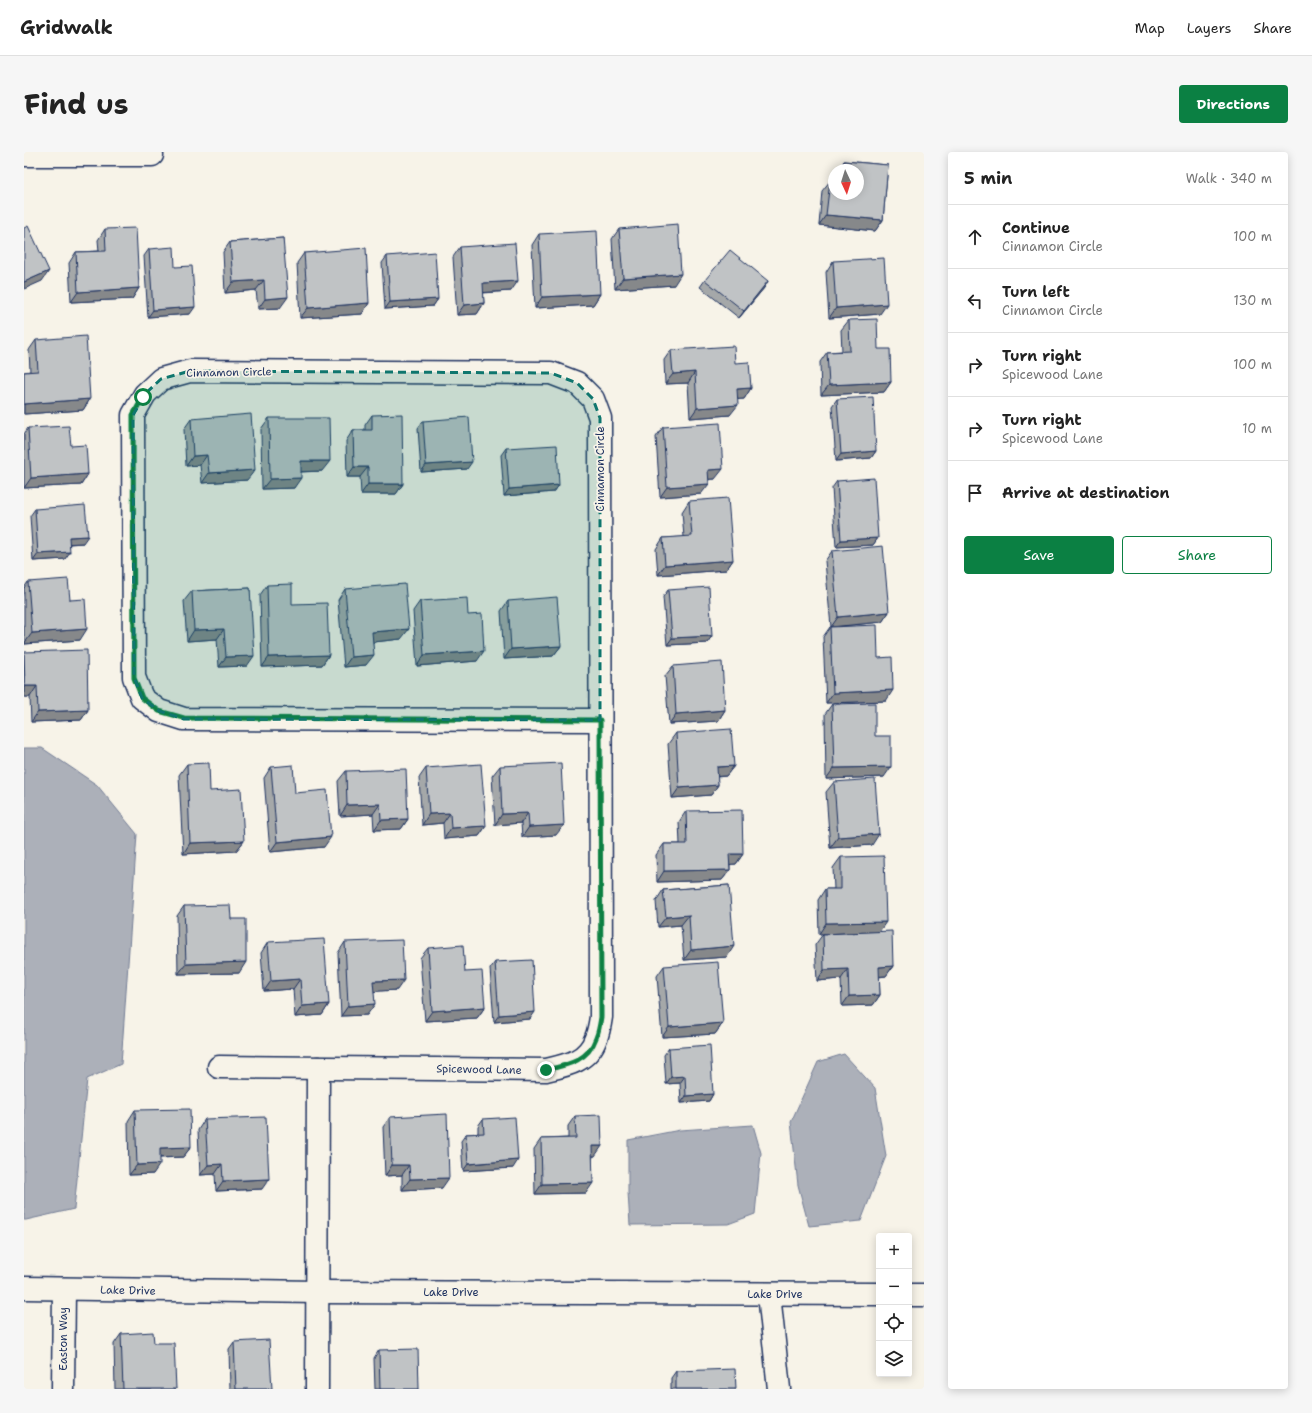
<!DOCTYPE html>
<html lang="en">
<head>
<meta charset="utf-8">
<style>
	:root { --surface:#fff; --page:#f6f6f6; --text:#222; --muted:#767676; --line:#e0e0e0; --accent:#0b8043 }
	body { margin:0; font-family:"Shantell Sans",sans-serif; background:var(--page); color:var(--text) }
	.controls { position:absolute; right:12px; bottom:12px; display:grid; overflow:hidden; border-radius:4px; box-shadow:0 2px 10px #0003 }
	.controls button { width:36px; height:36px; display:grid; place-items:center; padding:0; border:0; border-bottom:1px solid var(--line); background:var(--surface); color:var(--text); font:20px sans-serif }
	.compass { position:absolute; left:804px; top:12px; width:36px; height:36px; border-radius:50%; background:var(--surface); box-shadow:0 2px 10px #0003; rotate:176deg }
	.stop { position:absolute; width:12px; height:12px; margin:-9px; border:3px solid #0b8043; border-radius:50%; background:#fff }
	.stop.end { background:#0b8043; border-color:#fff; box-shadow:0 1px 4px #0008 }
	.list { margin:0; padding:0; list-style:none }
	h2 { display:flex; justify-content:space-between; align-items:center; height:52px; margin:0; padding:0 16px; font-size:17px }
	h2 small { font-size:13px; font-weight:400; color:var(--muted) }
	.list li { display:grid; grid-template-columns:26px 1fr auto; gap:12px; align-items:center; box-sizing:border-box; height:64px; padding:0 16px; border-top:1px solid var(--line) }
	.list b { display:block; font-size:15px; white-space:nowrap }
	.list p { margin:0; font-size:13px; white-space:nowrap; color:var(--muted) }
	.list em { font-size:13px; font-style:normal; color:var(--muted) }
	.actions { display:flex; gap:8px; padding:12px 16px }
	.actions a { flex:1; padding:9px 0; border:1px solid var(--accent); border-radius:4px; text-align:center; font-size:14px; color:var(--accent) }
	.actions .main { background:var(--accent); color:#fff }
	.icon { flex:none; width:22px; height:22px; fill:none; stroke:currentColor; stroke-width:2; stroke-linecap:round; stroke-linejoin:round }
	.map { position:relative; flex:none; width:900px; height:1237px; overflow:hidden; border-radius:4px }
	header { display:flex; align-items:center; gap:24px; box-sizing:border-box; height:56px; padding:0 20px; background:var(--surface); border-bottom:1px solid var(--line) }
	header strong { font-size:19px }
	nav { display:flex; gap:22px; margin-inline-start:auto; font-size:14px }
	.intro { display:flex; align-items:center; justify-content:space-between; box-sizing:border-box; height:96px; padding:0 24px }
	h1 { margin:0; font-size:28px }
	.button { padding:10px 18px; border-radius:4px; background:var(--accent); color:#fff; font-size:14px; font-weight:700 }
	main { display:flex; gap:24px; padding:0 24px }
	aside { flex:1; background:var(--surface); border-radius:4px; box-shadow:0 2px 10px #0003 }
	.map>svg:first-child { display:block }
	.water { fill:#acb0b9; stroke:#727c95 }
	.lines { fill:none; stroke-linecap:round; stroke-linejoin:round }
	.street-casing { stroke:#1b2f5e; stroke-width:25 }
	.secondary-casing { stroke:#1b2f5e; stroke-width:25 }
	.street { stroke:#f7f3e8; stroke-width:22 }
	.secondary { stroke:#f7f3e8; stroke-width:22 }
	.wall { fill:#a5a8a9; stroke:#1b2f5e }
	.shaded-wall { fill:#86888a; stroke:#1b2f5e }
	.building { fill:#c0c3c5; stroke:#1b2f5e }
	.route { stroke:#0b8043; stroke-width:5 }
	.marked { fill:#0f766e; fill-opacity:0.2; stroke:#0f766e; stroke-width:3; stroke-dasharray:8 5; stroke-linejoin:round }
	.labels { text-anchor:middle; stroke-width:3.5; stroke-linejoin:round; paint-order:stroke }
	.street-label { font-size:11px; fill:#1b2f5e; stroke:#f7f3e8 }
</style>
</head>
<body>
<header>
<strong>Gridwalk</strong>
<nav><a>Map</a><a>Layers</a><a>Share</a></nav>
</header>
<div class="intro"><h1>Find us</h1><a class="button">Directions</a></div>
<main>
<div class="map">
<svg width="900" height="1237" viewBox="0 0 900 1237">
	<rect width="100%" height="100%" fill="#f7f3e8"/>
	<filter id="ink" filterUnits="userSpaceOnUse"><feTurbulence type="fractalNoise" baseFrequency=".025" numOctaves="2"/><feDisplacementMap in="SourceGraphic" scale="8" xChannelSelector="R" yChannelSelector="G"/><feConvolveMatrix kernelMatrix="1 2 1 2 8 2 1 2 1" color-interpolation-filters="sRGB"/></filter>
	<g filter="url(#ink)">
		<g class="water">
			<path d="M0,596h18l55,37 40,49 -16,230 -34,15 -13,130 -48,11h-2z"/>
			<path d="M820,902l31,34 11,68 -25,65 -52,5 -11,-41 -7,-63 27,-60z"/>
			<path d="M729,973l8,28 -6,61 -27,10 -98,1 -2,-33v-52l52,-10z"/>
		</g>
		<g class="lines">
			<defs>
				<g id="street">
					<path d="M0,3h128"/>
					<path d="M195,915l327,3c22,-5 42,-9 50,-32 3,-7 4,-14 5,-21l-1,-599 -7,-19 -16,-16 -26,-10 -361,-2 -29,8 -16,15 -12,21 1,262 8,21 17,13 25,8 416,1"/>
					<path d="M745,1142l10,95"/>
					<path d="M39,1237l1,-100"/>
					<path d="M293,1237l1,-321"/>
				</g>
				<g id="secondary">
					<path d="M0,1136l293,4 562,2"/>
					<path d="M885,1143h15"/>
				</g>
			</defs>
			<use href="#street" class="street-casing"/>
			<use href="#secondary" class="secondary-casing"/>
			<use href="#street" class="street"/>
			<use href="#secondary" class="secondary"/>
		</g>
		<g class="wall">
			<path d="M820,9l44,4 -5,55 -8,11 -56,-6 3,-34 8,-10h4v13h24v-24h-20z"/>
			<path d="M81,77l34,59 -7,11 -61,3 -2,-39 7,-11 23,-1 -1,-11z"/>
			<path d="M595,77l55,56 -59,4 -3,-50z"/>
			<path d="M515,82l61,60 -7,11 -58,3 -3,-63z"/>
			<path d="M259,86l-3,70 -22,1 -2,-19 -31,3 -2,-41 7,-10z"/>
			<path d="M436,95l51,44 -28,2 1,10 -7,11 -20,1 -4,-58z"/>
			<path d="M125,97l26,18 15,47 -42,3 -4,-61z"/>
			<path d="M280,101l65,50 -7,11 -62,4 -3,-55z"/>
			<path d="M363,104l51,43 -5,7 -48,3 -3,-46z"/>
			<path d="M809,109l47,53 -51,4 -3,-46z"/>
			<path d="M681,128l63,1 -4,7 -25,30 -39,-31z"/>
			<path d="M825,168l29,29 13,33 -7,10 -63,3 -1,-33 7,-10 15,-1 -1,-21z"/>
			<path d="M12,188l54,59 -7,11 -59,4v-42l6,-1 -1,-21z"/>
			<path d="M647,198l64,13 16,25 -7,11h-7l-7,16 -40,3 -2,-35 -23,1 -1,-24z"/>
			<path d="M813,247l39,52 -5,7 -35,3 -4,-55z"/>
			<path d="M348,263l31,69 -7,10h-35l-1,-17h-13l-1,-36 7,-11h12v-5z"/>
			<path d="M245,266l53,53 -21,1 -7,16 -32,1 -1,-60z"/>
			<path d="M167,267l56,61 -45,3 -2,-18 -14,1 -2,-37z"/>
			<path d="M399,269l44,48 -46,3 -3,-44z"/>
			<path d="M639,275l52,52h-7l-7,15 -41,3 -4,-60z"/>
			<path d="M4,276l43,18 17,28 -7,11 -57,3v-54z"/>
			<path d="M482,296l53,37 -5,7 -50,4 -3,-41z"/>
			<path d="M813,329l41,57 -5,7 -37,2 -4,-59z"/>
			<path d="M665,349l44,59 -7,10 -68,5 -2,-26 7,-11 21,-1 -2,-25z"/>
			<path d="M11,357l48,34 -13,1 -5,15 -32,2 -3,-45z"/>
			<path d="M808,399l57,61 -7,10 -51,5 -6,-66z"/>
			<path d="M4,430l42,18 10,40 -56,4v-56z"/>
			<path d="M243,433l62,70 -7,10 -60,2 -2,-72z"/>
			<path d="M226,436l-3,78 -28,1 -2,-28 -30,2 -3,-40 8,-10z"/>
			<path d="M321,437l56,50 -28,3 -7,23 -22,2 -6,-67z"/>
			<path d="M644,438l44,46 -5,7 -40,2 -4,-48z"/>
			<path d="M396,449l48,14 9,46 -60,5 -4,-55z"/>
			<path d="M484,449l53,45 -8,10 -49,3 -3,-48z"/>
			<path d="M806,475l48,31 8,43 -60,2 -3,-66z"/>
			<path d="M0,501l64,57 -7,10 -50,2 -1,-25h-6z"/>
			<path d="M649,514l52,44 -7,11 -49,3 -4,-48z"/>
			<path d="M808,552l43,32 9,41 -58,2 -1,-65z"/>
			<path d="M652,581l58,33 -8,10 -9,1 1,8 -7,10 -39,3 -4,-54z"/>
			<path d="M163,612l23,27 34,50 -8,10 -53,3 -4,-79z"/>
			<path d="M476,614l56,69 -34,2 -1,-14 -26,2 -3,-49z"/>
			<path d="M247,615l24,26 29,54 -54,5 -6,-74z"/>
			<path d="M402,616l60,58 -7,10 -35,3 -1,-16 -21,2 -3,-47z"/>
			<path d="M322,619l62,48 -7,10 -27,1 -1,-16 -33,2 -2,-35z"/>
			<path d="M810,630l38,63 -42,3 -4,-56z"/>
			<path d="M662,659l57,43 -7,10h-6v6l-8,10 -65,2 -1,-27 8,-11h16l-1,-22z"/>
			<path d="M817,705l38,75 14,34 -7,10 -7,1 1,18 -7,10 -31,1 -1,-27 -24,2 -2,-36 8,-11 51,-2 -55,2 -1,-34 7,-11h9l-1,-21z"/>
			<path d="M705,733l-2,72 -43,3 -3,-35 -23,2 -2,-26 7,-11z"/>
			<path d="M160,754l47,13 8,54 -61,1 -1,-58z"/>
			<path d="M244,790l61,62 -7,11 -27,2 -2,-28 -29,2 -3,-38z"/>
			<path d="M321,790l52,48 -23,1 -7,24 -26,1 -3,-63z"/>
			<path d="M404,796l37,24 20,35 -8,11 -52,3 -5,-63z"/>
			<path d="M471,810l35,57 -36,3 -4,-53z"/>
			<path d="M640,814l59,57 -8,11 -53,3 -5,-61z"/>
			<path d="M645,896l44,46 -4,7 -28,2 -1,-20 -14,1 -2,-29z"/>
			<path d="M111,958l56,37 -8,10 -23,1 -7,16 -24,1 -1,-54z"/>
			<path d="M551,964l20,40h-2l-7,37 -51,1 -1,-45 7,-10 27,-1v-12z"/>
			<path d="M366,965l52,71 -40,2v-15l-17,1 -2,-49z"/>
			<path d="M181,967l57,70 -46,2 -1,-17 -15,1 -2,-45z"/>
			<path d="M459,967l30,49 -50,3 -2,-30 5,-7 12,-1v-7z"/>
			<path d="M97,1182l33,9 22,46h-61l-1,-45z"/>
			<path d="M210,1190l38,47h-42l-1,-40z"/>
			<path d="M355,1198l40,39h-44l-1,-31z"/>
			<path d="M652,1219l60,18h-65v-11z"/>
		</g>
		<g class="shaded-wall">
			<path d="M802,63l57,5 -8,11 -56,-6z"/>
			<path d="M25,119l-7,10 -18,8v-7z"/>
			<path d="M657,122l-7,11 -59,4 8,-11z"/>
			<path d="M240,128l-8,10 -31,3 8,-11z"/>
			<path d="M494,129l-7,10 -35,2 7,-10z"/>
			<path d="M744,129l-4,7 -25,30 5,-7z"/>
			<path d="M115,136l-7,11 -61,3 7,-10z"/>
			<path d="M576,142l-7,11 -58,3 7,-11z"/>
			<path d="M264,145l-8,11 -22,1 7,-10z"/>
			<path d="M414,147l-5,7 -48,3 5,-7z"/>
			<path d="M345,151l-7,11 -62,4 8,-10z"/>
			<path d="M460,151l-7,11 -20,1 7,-10z"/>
			<path d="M863,152l-7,10 -51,4 7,-10z"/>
			<path d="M171,155l-5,7 -42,3 5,-7z"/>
			<path d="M671,220l-7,11 -23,1 8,-10z"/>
			<path d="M867,230l-7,10 -63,3 8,-10z"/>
			<path d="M727,236l-7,11 -15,1 8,-11z"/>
			<path d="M66,247l-7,11 -59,4v-10z"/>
			<path d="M714,253l-8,10 -40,3 7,-10z"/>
			<path d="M852,299l-5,7 -35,3 5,-7z"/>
			<path d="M183,303l-7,10 -14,1 7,-10z"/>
			<path d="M277,309h29l-8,10 -28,1z"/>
			<path d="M448,310l-5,7 -46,3 5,-7z"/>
			<path d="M330,315h14l-8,10h-13z"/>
			<path d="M699,317l-8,10 -15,1 8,-10z"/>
			<path d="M231,318l-8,10 -45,3 7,-10z"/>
			<path d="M64,322l-7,11 -57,3 7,-10z"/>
			<path d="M277,326l-7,10 -32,1 8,-10z"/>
			<path d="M344,332h35l-7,10h-35z"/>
			<path d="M685,332l-8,10 -41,3 7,-10z"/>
			<path d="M535,333l-5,7 -50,4 5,-7z"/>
			<path d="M64,384l-5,7 -19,1 5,-7z"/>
			<path d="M854,386l-5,7 -37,2 5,-7z"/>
			<path d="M46,400l-5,7 -32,2 5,-7z"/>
			<path d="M709,408l-7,10 -68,5 7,-10z"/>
			<path d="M865,460l-7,10 -51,5 7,-10z"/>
			<path d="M63,477l-7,11 -56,4 8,-11z"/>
			<path d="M200,477l-7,10 -30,2 7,-11z"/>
			<path d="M385,477l-8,10 -36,4 7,-11z"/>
			<path d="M688,484l-5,7 -40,2 5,-7z"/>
			<path d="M537,494l-8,10 -49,3 7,-10z"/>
			<path d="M460,499l-7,10 -60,5 7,-11z"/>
			<path d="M305,503l-7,10 -60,2 7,-10z"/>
			<path d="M350,503l-8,10 -22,2 7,-10z"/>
			<path d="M230,504l-7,10 -28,1 7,-10z"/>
			<path d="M1,534h12l-7,11h-6v-9z"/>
			<path d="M869,538l-7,11 -60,2 7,-10z"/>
			<path d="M64,558l-7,10 -50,2 7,-10z"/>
			<path d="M701,558l-7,11 -49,3 7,-10z"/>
			<path d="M710,614l-8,10 -17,1 8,-10z"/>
			<path d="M867,615l-7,10 -58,2 8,-11z"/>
			<path d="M694,633l-7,10 -39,3 7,-10z"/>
			<path d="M356,652l-7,10 -33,2 7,-11z"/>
			<path d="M426,661l-7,10 -21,2 7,-11z"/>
			<path d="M504,661l-7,10 -26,2 7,-11z"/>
			<path d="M384,667l-7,10 -27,1 7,-10z"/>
			<path d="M540,673l-8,10 -34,2 7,-10z"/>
			<path d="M462,674l-7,10 -35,3 7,-11z"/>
			<path d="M855,682l-7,11 -42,3 8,-11z"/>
			<path d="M307,685l-7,10 -54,5 7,-10z"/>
			<path d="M220,689l-8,10 -53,3 7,-11z"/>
			<path d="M705,702h14l-7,10 -14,1z"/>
			<path d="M706,718l-8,10 -65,2 7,-11z"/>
			<path d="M665,763l-8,10 -23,2 8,-10z"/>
			<path d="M862,770l-7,10 -60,2 7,-11z"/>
			<path d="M710,794l-7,11 -43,3 7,-10z"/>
			<path d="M222,810l-7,11 -61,1 8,-10z"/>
			<path d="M869,814l-7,10 -14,1 7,-10z"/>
			<path d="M824,817l-7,10 -24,2 7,-11z"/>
			<path d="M276,827l-7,10 -29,2 7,-10z"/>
			<path d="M380,828l-7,10 -31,2 7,-11z"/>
			<path d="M856,843l-7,10 -31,1 7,-10z"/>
			<path d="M305,852l-7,11 -27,2 7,-11z"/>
			<path d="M351,852l-8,11 -26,1 7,-10z"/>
			<path d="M461,855l-8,11 -52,3 7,-10z"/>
			<path d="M511,860l-5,7 -36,3 5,-7z"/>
			<path d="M699,871l-8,11 -53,3 7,-10z"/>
			<path d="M661,924l-5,7 -14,1 5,-7z"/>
			<path d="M689,942l-4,7 -28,2 5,-7z"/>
			<path d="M568,994h10l-7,10h-10z"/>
			<path d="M167,995l-8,10 -30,1 7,-10z"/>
			<path d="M494,1008l-5,8 -50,3 5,-7z"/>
			<path d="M136,1012l-7,10 -24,1 8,-10z"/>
			<path d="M198,1012l-7,10 -15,1 8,-10z"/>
			<path d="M368,1013h17l-7,10 -17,1z"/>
			<path d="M425,1026l-7,10 -40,2 8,-11z"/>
			<path d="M245,1027l-7,10 -46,2 7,-10z"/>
			<path d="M569,1031l-7,10 -51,1 7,-10z"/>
		</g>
		<g class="building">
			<path d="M820,9l44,4 -5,55 -57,-5 4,-34h4v13h24v-24h-14z"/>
			<path d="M654,72l3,50 -58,4 -4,-49z"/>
			<path d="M4,74l21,45 -25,11v-54z"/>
			<path d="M112,76l3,60 -61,4 -2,-40 30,-1 -1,-22z"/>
			<path d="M573,79l3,63 -58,3 -3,-63z"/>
			<path d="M259,86l5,59 -23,2 -1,-19 -31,2 -3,-40z"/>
			<path d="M491,91l3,38 -35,2 1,20 -20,2 -4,-58z"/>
			<path d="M150,95l1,20 17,-1 3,41 -42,3 -4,-61z"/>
			<path d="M342,96l3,55 -61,5 -4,-55z"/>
			<path d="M706,98l38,31 -24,30 -39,-31z"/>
			<path d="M411,100l3,47 -48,3 -3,-46z"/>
			<path d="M860,106l3,46 -51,4 -3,-47z"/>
			<path d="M853,167l1,30h12l1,33 -62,3 -2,-33 23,-1 -1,-31z"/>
			<path d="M62,184l4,63 -66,5v-32l14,-1 -2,-31z"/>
			<path d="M710,194l1,17 14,-1 2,26 -14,1 1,16 -41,3 -2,-36 -22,2 -2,-24z"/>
			<path d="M849,245l3,54 -35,3 -4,-55z"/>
			<path d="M227,262l4,56 -46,3 -2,-18 -14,1 -2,-37z"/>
			<path d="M378,262l1,70h-35v-17h-14l-1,-37h19v-15z"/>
			<path d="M445,265l3,45 -46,3 -3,-44z"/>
			<path d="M245,266h60l1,43h-29v17l-31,1z"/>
			<path d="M696,271l3,46 -15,1 1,14 -42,3 -4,-60z"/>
			<path d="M45,274l2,20 15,-1 2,29 -57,4 -3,-50z"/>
			<path d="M533,293l2,40 -50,4 -3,-41z"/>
			<path d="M850,326l4,60 -37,2 -4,-59z"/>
			<path d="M704,346l5,62 -68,5 -2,-27 29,-2 -3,-35z"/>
			<path d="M61,353l3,31 -19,1 1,15 -32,2 -3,-45z"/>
			<path d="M859,394l6,66 -51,5 -6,-66z"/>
			<path d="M44,427l2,21 15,-1 2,30 -55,4 -4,-51z"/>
			<path d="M268,432v20l35,-1 2,52 -60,2 -2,-72z"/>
			<path d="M381,432l4,45 -37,3 2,23 -23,2 -6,-68z"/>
			<path d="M685,435l3,49 -40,2 -4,-48z"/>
			<path d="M226,436l4,68 -28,1 -2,-28 -30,1 -2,-39z"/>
			<path d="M533,445l4,49 -50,3 -3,-48z"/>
			<path d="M443,446l1,17 14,-1 2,37 -60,4 -4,-54z"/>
			<path d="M853,473l1,33 14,-1 1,33 -60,3 -3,-66z"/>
			<path d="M63,498l1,60 -50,2 -1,-26h-12l-1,-34z"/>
			<path d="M698,510l3,48 -49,4 -3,-48z"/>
			<path d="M851,551v33h16v31l-57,1 -2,-64z"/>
			<path d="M707,577l3,37 -17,1 1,18 -39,3 -3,-55z"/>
			<path d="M185,611l1,28 31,-2 3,52 -54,2 -3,-79z"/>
			<path d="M537,611l3,62 -35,2 -1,-14 -26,1 -2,-48z"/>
			<path d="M457,612l5,62 -35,2 -1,-15 -21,1 -3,-46z"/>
			<path d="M269,613l2,28 32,-3 4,47 -54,5 -6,-75z"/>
			<path d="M382,617l2,50 -27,1 -1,-16 -33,1 -1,-34z"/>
			<path d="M851,627l4,55 -41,3 -4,-55z"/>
			<path d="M718,658l1,44h-14l1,16 -66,1v-27h23l-1,-33z"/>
			<path d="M860,704l2,66 -60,1 -1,-34h16v-32z"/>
			<path d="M705,733l5,61 -43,4 -2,-35 -23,2 -3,-27z"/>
			<path d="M206,753l1,14h15v43l-60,2 -2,-58z"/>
			<path d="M868,779l1,35 -14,1 1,28 -31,1 -1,-27 -24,1 -1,-36z"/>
			<path d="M300,787l5,65 -27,2 -2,-27 -29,2 -3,-39z"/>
			<path d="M378,788l2,40 -31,1 2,23 -27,2 -3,-64z"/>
			<path d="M439,793l2,27 17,-1 3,36 -53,4 -4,-63z"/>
			<path d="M508,808l3,52 -36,3 -4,-53z"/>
			<path d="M694,810l5,61 -54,4 -5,-61z"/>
			<path d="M686,893l3,49 -27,2 -1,-20 -14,1 -2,-29z"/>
			<path d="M166,957l1,38 -31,1v16l-23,1 -2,-55z"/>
			<path d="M423,962l2,64 -39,1 -1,-14h-17l-2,-48z"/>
			<path d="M577,963l1,31h-10l1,37 -51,1 -1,-45 35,-1 -1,-22z"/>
			<path d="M242,965l3,62 -46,2 -1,-17 -14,1 -3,-46z"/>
			<path d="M491,965l3,43 -50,4 -2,-30 18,-1 -1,-14z"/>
			<path d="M129,1180l1,11h20l2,46h-53l-2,-55z"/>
			<path d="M245,1188l3,49h-36l-2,-47z"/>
			<path d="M394,1197l1,40h-39l-1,-39z"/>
			<path d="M711,1217l1,20h-60v-18z"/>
		</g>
	</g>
	<g class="lines" filter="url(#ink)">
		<path class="route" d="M119,245l-10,18 1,263 8,20 17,13 25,7 416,2 1,297c-1,7 -2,14 -5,21 -8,23 -28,27 -50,32"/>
	</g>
	<path class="marked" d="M166,219l361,2 26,10 16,16 7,19v302l-416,-1 -25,-8 -17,-13 -8,-21 -1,-262 12,-21 16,-15z"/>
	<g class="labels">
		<g class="street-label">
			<text transform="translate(205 220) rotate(-1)" y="4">Cinnamon Circle</text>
			<text transform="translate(576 317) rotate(-90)" y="4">Cinnamon Circle</text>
			<text transform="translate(455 917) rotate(1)" y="4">Spicewood Lane</text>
			<text transform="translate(104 1138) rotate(1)" y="4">Lake Drive</text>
			<text x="427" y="1144">Lake Drive</text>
			<text x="751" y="1146">Lake Drive</text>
			<text transform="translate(39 1187) rotate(-90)" y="4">Easton Way</text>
		</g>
	</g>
</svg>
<div class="controls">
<button>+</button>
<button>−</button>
<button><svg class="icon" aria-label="locate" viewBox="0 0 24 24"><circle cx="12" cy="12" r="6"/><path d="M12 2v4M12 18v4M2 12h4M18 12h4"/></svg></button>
<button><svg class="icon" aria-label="layers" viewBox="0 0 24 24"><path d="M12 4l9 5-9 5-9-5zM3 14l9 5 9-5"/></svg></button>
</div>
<svg class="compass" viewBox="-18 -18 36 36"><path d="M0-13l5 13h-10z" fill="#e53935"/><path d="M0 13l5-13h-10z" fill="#767676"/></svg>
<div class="stop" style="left:119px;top:245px"></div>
<div class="stop end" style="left:522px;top:918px"></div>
</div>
<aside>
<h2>5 min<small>Walk · 340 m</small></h2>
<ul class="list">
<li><svg class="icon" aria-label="ahead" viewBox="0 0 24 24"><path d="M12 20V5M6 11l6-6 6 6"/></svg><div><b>Continue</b><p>Cinnamon Circle</p></div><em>100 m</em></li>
<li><svg class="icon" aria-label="left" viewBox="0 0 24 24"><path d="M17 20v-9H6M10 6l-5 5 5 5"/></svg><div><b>Turn left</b><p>Cinnamon Circle</p></div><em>130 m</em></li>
<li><svg class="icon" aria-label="right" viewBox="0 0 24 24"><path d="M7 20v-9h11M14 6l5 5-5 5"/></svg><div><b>Turn right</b><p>Spicewood Lane</p></div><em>100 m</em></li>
<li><svg class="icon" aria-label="right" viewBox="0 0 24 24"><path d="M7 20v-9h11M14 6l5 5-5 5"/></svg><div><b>Turn right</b><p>Spicewood Lane</p></div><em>10 m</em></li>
<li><svg class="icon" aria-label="arrive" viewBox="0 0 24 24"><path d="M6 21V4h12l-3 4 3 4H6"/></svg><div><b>Arrive at destination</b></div></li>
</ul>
<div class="actions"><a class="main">Save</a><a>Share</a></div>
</aside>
</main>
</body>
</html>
